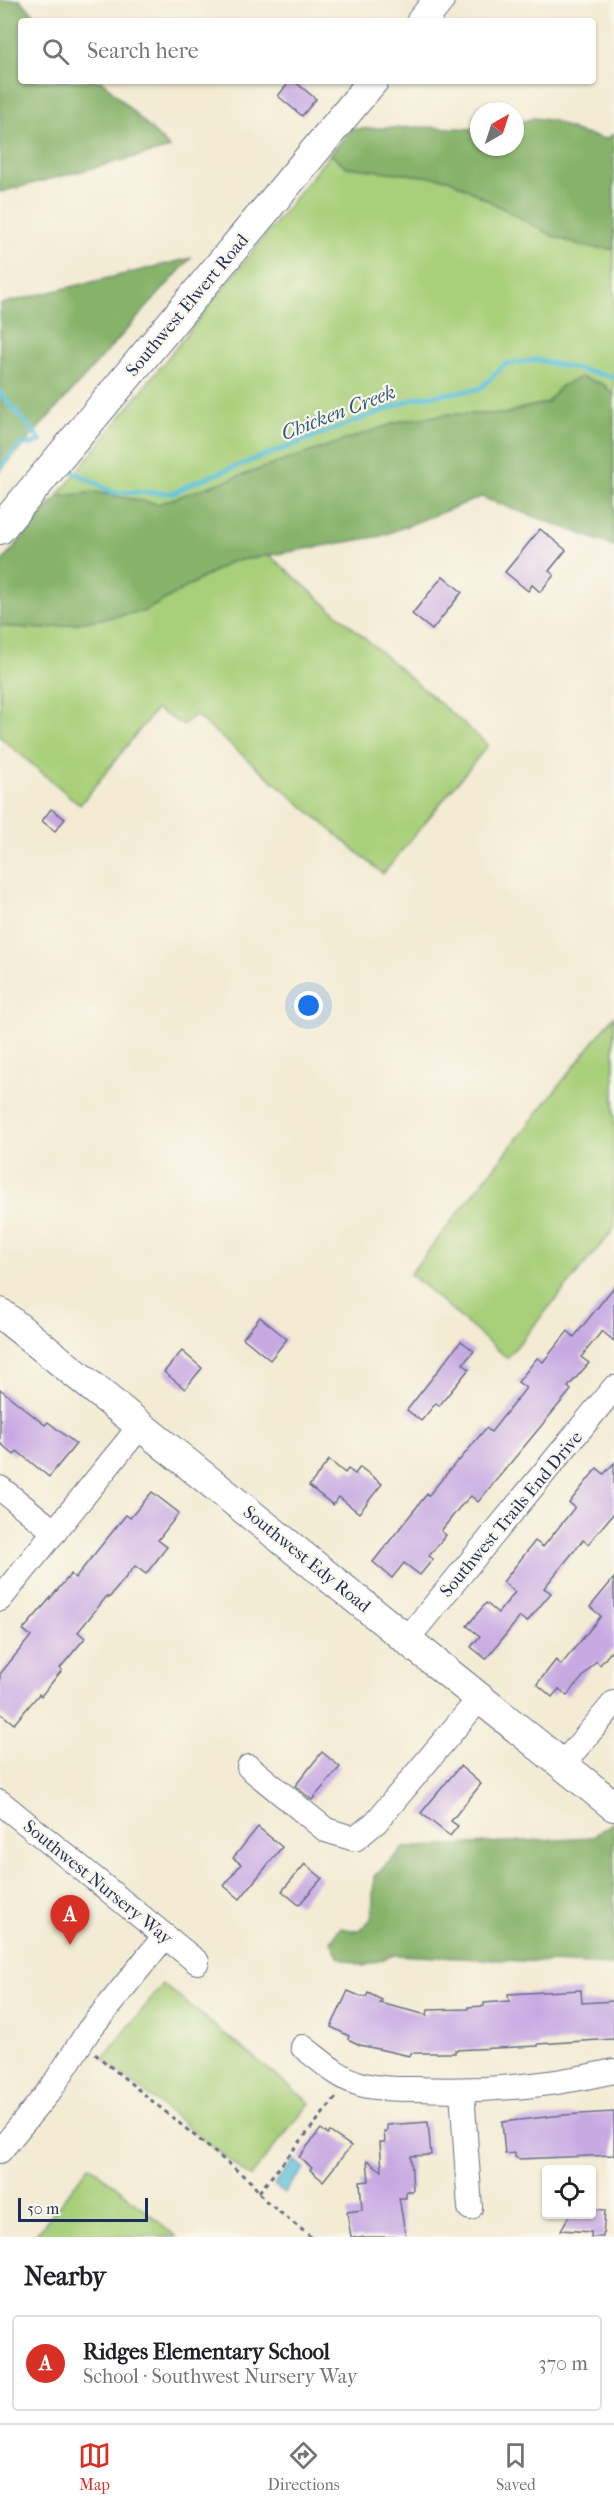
<!DOCTYPE html>
<html lang="en">
<head>
<meta charset="utf-8">
<style>
	:root { --surface:#fff; --page:#f6f6f6; --text:#202124; --muted:#757577; --line:#e0e0e0; --accent:#d93025 }
	body { margin:0; font-family:"IM FELL French Canon",serif; background:var(--page); color:var(--text) }
	.controls { position:absolute; right:18px; bottom:18px; display:grid; overflow:hidden; border-radius:6px; box-shadow:0 2px 4px #0004 }
	.controls button { width:54px; height:54px; display:grid; place-items:center; padding:0; border:0; border-bottom:2px solid var(--line); background:var(--surface); color:var(--text); font:30px sans-serif }
	.compass { position:absolute; left:470px; top:102px; width:54px; height:54px; border-radius:50%; background:var(--surface); box-shadow:0 2px 4px #0004; rotate:39deg }
	.scale { position:absolute; left:18px; bottom:15px; width:130px; box-sizing:border-box; padding-left:6px; border:3px solid #1b2f5e; border-top:0; font-size:16px; line-height:21px; white-space:nowrap; color:#1b2f5e; -webkit-text-stroke:4px #fbf7ec; paint-order:stroke }
	.you { position:absolute; left:309px; top:1006px; width:21px; height:21px; margin:-15px; border:4px solid #fff; border-radius:50%; background:#1a73e8; box-shadow:0 0 0 9px #1a73e833 }
	.badge { display:grid; place-items:center; width:39px; height:39px; border-radius:50%; background:var(--accent); color:#fff; font-size:20px; font-weight:700 }
	.pin { position:absolute; translate:-50% -50px; filter:drop-shadow(0 2px 3px #0008) }
	.pin::after { content:''; position:absolute; top:32px; width:21px; height:18px; background:inherit; clip-path:polygon(0 0,100% 0,50% 100%) }
	.list { margin:0; padding:0; list-style:none }
	h2 { display:flex; justify-content:space-between; align-items:center; height:78px; margin:0; padding:0 24px; font-size:26px }
	h2 small { font-size:20px; font-weight:400; color:var(--muted) }
	.list li { display:grid; grid-template-columns:39px 1fr auto; gap:18px; align-items:center; box-sizing:border-box; height:96px; margin:0 12px 12px; padding:0 12px; border:2px solid var(--line); border-radius:6px }
	.list b { display:block; font-size:22px; white-space:nowrap }
	.list p { margin:0; font-size:20px; white-space:nowrap; color:var(--muted) }
	.list em { font-size:20px; font-style:normal; color:var(--muted) }
	.icon { flex:none; width:33px; height:33px; fill:none; stroke:currentColor; stroke-width:2; stroke-linecap:round; stroke-linejoin:round }
	.map { position:relative; flex:none; width:614px; height:2237px; overflow:hidden }
	.search { position:absolute; background:var(--surface); box-shadow:0 2px 4px #0004; left:18px; right:18px; top:18px; height:66px; display:flex; align-items:center; gap:15px; box-sizing:border-box; padding:0 21px; border-radius:6px; color:var(--muted); font-size:22px }
	.sheet { height:186px; background:var(--surface) }
	nav { display:flex; justify-content:space-around; align-items:center; box-sizing:border-box; height:84px; border-top:2px solid var(--line); background:var(--surface); font-size:16px; color:var(--muted) }
	nav a { display:grid; justify-items:center; gap:3px }
	nav .on { color:var(--accent) }
	.map>svg:first-child { display:block }
	.green { fill:#a8cf79; stroke:#627f6c; stroke-width:1.5 }
	.forest { fill:#86b269; stroke:#507064; stroke-width:1.5 }
	.water { fill:#59c0d7; stroke:#3a789a; stroke-width:1.5 }
	.lines { fill:none; stroke-linecap:round; stroke-linejoin:round }
	.stream { stroke:#59c0d7; stroke-width:5 }
	.building { fill:#c8aae3 }
	.minor-casing { stroke:#677187; stroke-width:26 }
	.major-casing { stroke:#677187; stroke-width:32 }
	.path { stroke:#677187; stroke-width:3; stroke-dasharray:4.5 4.5; stroke-linecap:butt }
	.minor { stroke:#fff; stroke-width:24 }
	.major { stroke:#fff; stroke-width:30 }
	.labels { text-anchor:middle; stroke-width:4.5; stroke-linejoin:round; paint-order:stroke }
	.street-label { font-size:18px; fill:#1b2f5e; stroke:#fbf7ec }
	.water-label { font-size:20px; font-style:italic; fill:#2e5a82; stroke:#fbf7ec }
</style>
</head>
<body>
<div class="map">
<svg width="614" height="2237" viewBox="0 0 614 2237">
	<rect width="100%" height="100%" fill="#fbf7ec"/>
	<filter id="ink" filterUnits="userSpaceOnUse"><feTurbulence type="fractalNoise" baseFrequency=".0167" numOctaves="2"/><feDisplacementMap in="SourceGraphic" scale="12" xChannelSelector="R" yChannelSelector="G"/><feConvolveMatrix kernelMatrix="1 2 1 2 8 2 1 2 1" color-interpolation-filters="sRGB"/></filter>
	<filter id="wash" filterUnits="userSpaceOnUse"><feTurbulence type="fractalNoise" baseFrequency=".008" numOctaves="4" result="noise"/><feDisplacementMap in="SourceGraphic" scale="24" xChannelSelector="R" yChannelSelector="G"/><feGaussianBlur stdDeviation="1.35" result="paint"/><feColorMatrix in="noise" values="0 0 0 0 0 0 0 0 0 0 0 0 0 0 0 0 0 1.4 0 .05"/><feComposite in="paint" operator="in"/></filter>
	<g filter="url(#wash)">
		<rect width="100%" height="100%" fill="#f3ebd3"/>
		<g class="green">
			<path d="M330,154l17,13 102,12 104,57 32,11 29,2v146l-11,-11 -42,2 -14,17 -24,5 -18,6h-55l-49,7 -243,83 -63,-12 -38,5z"/>
			<path d="M269,555l219,190 -105,129 -188,-159 -12,10 -27,-16 -76,96 -80,-68v-111l44,3 101,-18 85,-49z"/>
			<path d="M614,1016v213l-107,129 -97,-84z"/>
			<path d="M163,1984l147,119 -60,74 -147,-118z"/>
			<path d="M90,2165l87,72h-143z"/>
		</g>
		<g class="forest">
			<path d="M0,0h20l21,21h-20v60h81l68,67 -170,44z"/>
			<path d="M535,118l19,3 23,11 28,7 9,-5v115l-29,-2 -32,-11 -104,-57 -102,-12 -17,-13 21,-25 72,-2 56,2v18h36v-24z"/>
			<path d="M191,258l-191,213v-167z"/>
			<path d="M580,377l23,7 11,11v151l-133,-49 -100,39 -151,26 -85,49 -101,18 -44,-3v-62l57,-67 38,-5 63,12 243,-83 49,-7h55l18,-6 24,-5 14,-17z"/>
			<path d="M614,1822v143l-220,-10 -30,11 -26,-9 -7,-16 9,-13 19,3 13,-13 2,-42 30,-28 188,-11z"/>
		</g>
		<path class="water" d="M294,2160l10,8 -20,25 -10,-8z"/>
		<g class="lines">
			<g class="stream">
				<path d="M0,392l41,49 -9,3h-11l-21,23"/>
				<path d="M71,470l41,22 61,1 22,-11 221,-84 64,-9 25,-25 32,-4 77,17"/>
			</g>
		</g>
		<g id="blocks">
			<g class="building">
				<path d="M290,81h4l22,18 -14,17 -24,-20z"/>
				<path d="M540,529l26,21 -17,21 5,4 -14,17 -8,-7 -4,6 -23,-19z"/>
				<path d="M443,576l19,16 -30,38 -20,-16z"/>
				<path d="M51,809l14,10 -10,12 -13,-10z"/>
				<path d="M614,1287v54l-12,-10 -21,26 8,6 -21,24 3,3 -93,112 -7,-6 -12,12 -18,23 5,4 -17,21 4,3 -13,16 -16,-12 -12,15 -19,-16 54,-68 1,2 30,-36 1,1 27,-33 5,4 35,-44 -8,-6 19,-24 6,4 25,-31 6,6z"/>
				<path d="M260,1317l27,22 -17,21 -27,-22z"/>
				<path d="M461,1341l13,10 -11,13 6,5 -30,37 -3,-3 -15,18 -14,-11z"/>
				<path d="M182,1351l20,17 -17,21 -21,-17z"/>
				<path d="M0,1389l45,36 3,-3 28,22 -27,33 -32,-26 -3,4 -14,-12z"/>
				<path d="M329,1460l16,13 3,-4 7,5 5,-7 22,17 -23,29 -20,-16 -6,8 -24,-19z"/>
				<path d="M614,1463v50l-26,31 -5,-4 -39,48 7,5 -24,29 -7,-5 -34,42 -15,-12 9,-11 -13,-10 19,-23 12,10 17,-21 -12,-10 32,-41 8,6 32,-40 -6,-4 28,-35 7,6z"/>
				<path d="M152,1492l27,21 -21,27 9,7 -21,27 -11,-8 -26,32 -2,-2 -29,36 7,6 -25,30 2,2 -21,26 -2,-2 -25,30 -14,-11v-39l31,-38 -8,-6 48,-56 4,4 51,-63 4,3z"/>
				<path d="M614,1578v70l-14,17 -4,-4 -29,35 -8,-7 -7,8 -15,-13 19,-24 5,5 40,-49 -11,-9z"/>
				<path d="M322,1752l18,15 -28,33 -17,-14z"/>
				<path d="M460,1766l21,18 -30,37 7,5 -8,10 -29,-23z"/>
				<path d="M258,1827l24,20 -42,52 -16,-13 17,-22 -8,-6z"/>
				<path d="M305,1864l17,14 -23,27 -17,-14z"/>
				<path d="M581,1990l1,13 32,-2v38l-76,5v2l-83,4v3h-44l-1,3 -50,-11 -12,-6 1,-3 -18,-9 17,-36 14,6 1,-1 3,1 2,-4 14,7 -2,3 47,12 1,-5 40,-1v-2l16,-1v-3l25,-2 -1,-7z"/>
				<path d="M614,2112v43l-95,4 -4,-2v-4l-10,1 -3,-32 61,-7z"/>
				<path d="M428,2122l3,33 -20,1 2,35h-7v7h-7l7,39h-55l-4,-25 15,-2 -2,-28 9,-1 -2,-21 15,11 -2,-29h5l-1,-11h3v-6z"/>
				<path d="M321,2129l7,5 2,-2 21,14 -28,35 -13,-11 2,-2 -13,-11z"/>
				<path d="M591,2209l14,1 -2,27h-12v-5l-30,-2 9,-16h21z"/>
			</g>
		</g>
	</g>
	<g filter="url(#ink)">
		<use href="#blocks" fill-opacity="0" stroke="#677187" stroke-width="1.5"/>
		<g class="lines">
			<defs>
				<g id="minor">
					<path d="M0,1488l55,44"/>
					<path d="M0,1599l141,-174"/>
					<path d="M407,1639l207,-251"/>
					<path d="M563,1764l51,-61"/>
					<path d="M249,1767l77,63 29,9 21,-17 104,-124"/>
					<path d="M0,1802l197,160"/>
					<path d="M303,2047c17,13 36,31 57,37 18,5 37,5 55,5 66,3 135,-3 199,-18"/>
					<path d="M462,2091l8,117"/>
					<path d="M0,2151l51,-62 38,-59 76,-94"/>
				</g>
				<g id="major">
					<path d="M422,21l17,-21"/>
					<path d="M0,529l373,-448"/>
					<path d="M0,1313l614,493"/>
				</g>
			</defs>
			<use href="#minor" class="minor-casing"/>
			<use href="#major" class="major-casing"/>
			<g class="path">
				<path d="M95,2054l156,128 16,20 44,35"/>
				<path d="M259,2192l79,-97"/>
			</g>
			<use href="#minor" class="minor"/>
			<use href="#major" class="major"/>
		</g>
	</g>
	<g class="labels">
		<g class="street-label">
			<text transform="translate(187 305) rotate(-50)" y="6">Southwest Elwert Road</text>
			<text transform="translate(511 1514) rotate(-50)" y="6">Southwest Trails End Drive</text>
			<text transform="translate(307 1559) rotate(39)" y="6">Southwest Edy Road</text>
			<text transform="translate(98 1882) rotate(39)" y="6">Southwest Nursery Way</text>
		</g>
		<g class="water-label">
			<text transform="translate(338 412) rotate(-21)" y="7">Chicken Creek</text>
		</g>
	</g>
</svg>
<div class="controls">
<button><svg class="icon" aria-label="locate" viewBox="0 0 24 24"><circle cx="12" cy="12" r="6"/><path d="M12 2v4M12 18v4M2 12h4M18 12h4"/></svg></button>
</div>
<svg class="compass" viewBox="-18 -18 36 36"><path d="M0-13l5 13h-10z" fill="#e53935"/><path d="M0 13l5-13h-10z" fill="#757577"/></svg>
<div class="scale">50 m</div>
<div class="you"></div>
<div class="pin badge" style="left:70px;top:1945px">A</div>
<div class="search"><svg class="icon" aria-label="search" viewBox="0 0 24 24"><circle cx="10" cy="10" r="6"/><path d="M15 15l6 6"/></svg>Search here</div>
</div>
<section class="sheet">
<h2>Nearby<small></small></h2>
<ul class="list">
<li><span class="badge">A</span><div><b>Ridges Elementary School</b><p>School · Southwest Nursery Way</p></div><em>370 m</em></li>
</ul>
</section>
<nav>
<a class="on"><svg class="icon" aria-label="map" viewBox="0 0 24 24"><path d="M3 6l6-2 6 2 6-2v14l-6 2-6-2-6 2zM9 4v14M15 6v14"/></svg>Map</a>
<a><svg class="icon" aria-label="directions" viewBox="0 0 24 24"><path d="M12 3l9 9-9 9-9-9zM9 14v-3h6M13 9l2 2-2 2"/></svg>Directions</a>
<a><svg class="icon" aria-label="saved" viewBox="0 0 24 24"><path d="M7 4h10v16l-5-4-5 4z"/></svg>Saved</a>
</nav>
</body>
</html>
